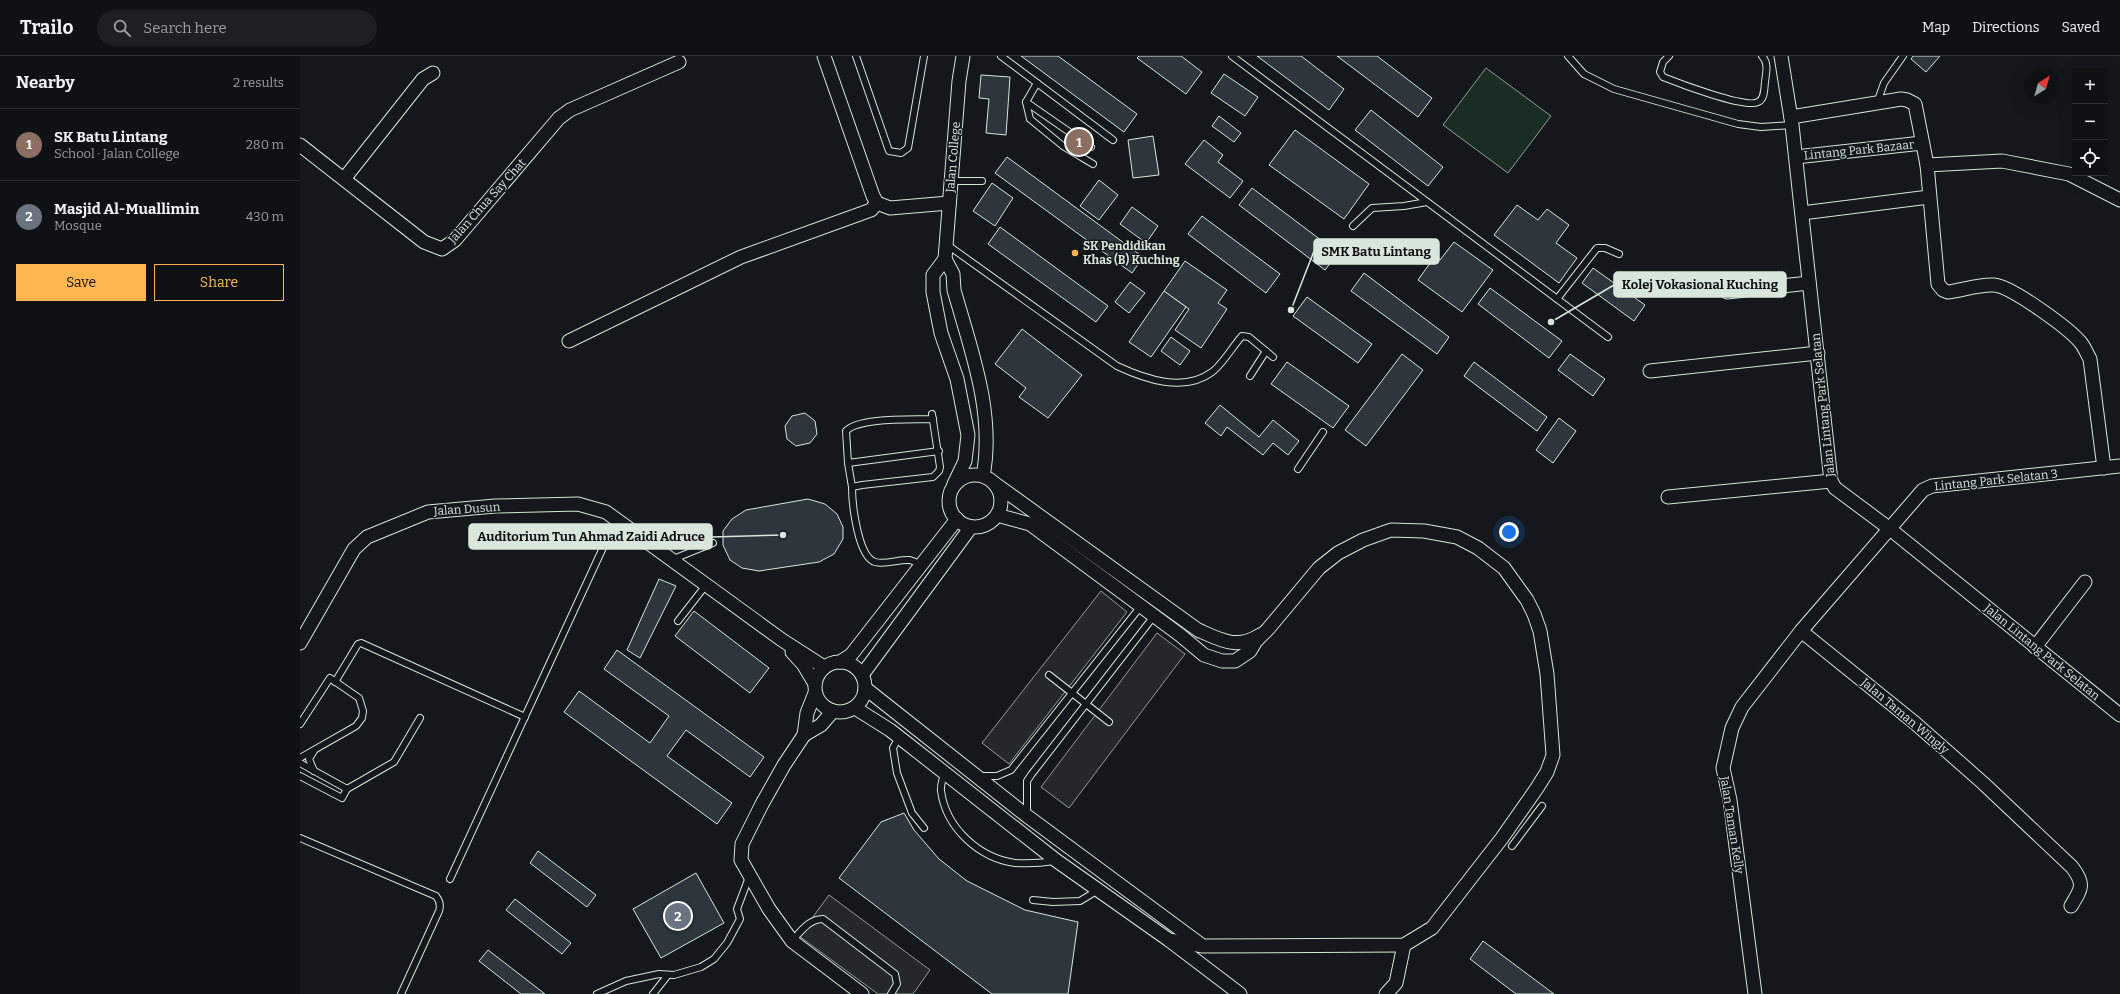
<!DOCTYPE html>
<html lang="en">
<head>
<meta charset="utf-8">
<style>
	:root { --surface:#0f1215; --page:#1d2022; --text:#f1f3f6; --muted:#9b9ea0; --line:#2f3234; --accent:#ffb74d }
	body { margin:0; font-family:Bitter,serif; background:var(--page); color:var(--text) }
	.controls { position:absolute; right:12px; top:12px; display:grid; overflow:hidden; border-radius:0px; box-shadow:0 4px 16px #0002 }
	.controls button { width:36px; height:36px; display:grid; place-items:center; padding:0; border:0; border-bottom:1px solid var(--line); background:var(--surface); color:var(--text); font:20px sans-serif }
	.compass { position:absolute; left:1724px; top:12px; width:36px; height:36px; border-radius:50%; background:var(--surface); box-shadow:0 4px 16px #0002; rotate:37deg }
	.you { position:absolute; left:1209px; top:476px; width:14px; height:14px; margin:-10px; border:3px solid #fff; border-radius:50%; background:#1a73e8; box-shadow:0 0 0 6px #1a73e833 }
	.badge { display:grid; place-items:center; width:26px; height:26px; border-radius:50%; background:var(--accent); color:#fff; font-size:13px; font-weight:700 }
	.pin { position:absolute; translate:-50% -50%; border:2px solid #fff; box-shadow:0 1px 4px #0006 }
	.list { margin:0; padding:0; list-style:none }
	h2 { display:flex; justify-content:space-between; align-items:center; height:52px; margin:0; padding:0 16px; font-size:17px }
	h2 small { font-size:13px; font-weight:400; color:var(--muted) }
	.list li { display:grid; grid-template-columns:26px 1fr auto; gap:12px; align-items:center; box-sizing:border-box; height:72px; padding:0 16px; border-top:1px solid var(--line) }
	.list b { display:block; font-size:15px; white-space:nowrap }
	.list p { margin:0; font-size:13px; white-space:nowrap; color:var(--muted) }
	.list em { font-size:13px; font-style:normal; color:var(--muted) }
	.actions { display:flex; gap:8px; padding:12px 16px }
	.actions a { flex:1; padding:9px 0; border:1px solid var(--accent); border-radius:0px; text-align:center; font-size:14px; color:var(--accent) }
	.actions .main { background:var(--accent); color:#111 }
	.icon { flex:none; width:22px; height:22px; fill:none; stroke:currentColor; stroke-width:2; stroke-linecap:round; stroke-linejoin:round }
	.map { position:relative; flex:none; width:1820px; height:938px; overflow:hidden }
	header { display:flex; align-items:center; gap:24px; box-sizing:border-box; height:56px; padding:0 20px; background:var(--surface); border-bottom:1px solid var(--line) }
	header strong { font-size:19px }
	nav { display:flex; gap:22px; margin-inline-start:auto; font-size:14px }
	.search { width:280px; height:36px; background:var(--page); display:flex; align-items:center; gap:10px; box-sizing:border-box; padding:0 14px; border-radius:22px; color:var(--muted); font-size:15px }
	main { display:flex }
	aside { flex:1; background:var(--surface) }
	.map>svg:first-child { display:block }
	.green { fill:#1a2d24; stroke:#939e99 }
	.parking { fill:#24282b; stroke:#939e99 }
	.building { fill:#2c363c; stroke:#d8e6dc }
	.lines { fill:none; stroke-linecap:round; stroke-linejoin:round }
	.service-casing { stroke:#d8e6dc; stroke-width:8 }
	.minor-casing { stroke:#d8e6dc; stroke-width:15 }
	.service { stroke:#14181c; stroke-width:6 }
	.minor { stroke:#14181c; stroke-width:13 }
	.poi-dot { fill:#ffb74d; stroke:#14181c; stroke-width:1.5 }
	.labels { text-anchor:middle; stroke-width:3; stroke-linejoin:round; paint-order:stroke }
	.street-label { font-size:12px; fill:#d8e6dc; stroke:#14181c }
	.poi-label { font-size:12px; font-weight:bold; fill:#d8e6dc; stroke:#14181c; text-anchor:start }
	.leader { fill:none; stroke:#d8e6dc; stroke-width:1.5 }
	.callout-dot { fill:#d8e6dc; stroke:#14181c; stroke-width:1.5 }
	.callout { fill:#d8e6dc; stroke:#d8e6dc; stroke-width:1.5 }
	.callout-label { font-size:13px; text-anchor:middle; font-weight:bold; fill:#111 }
</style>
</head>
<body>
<header>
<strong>Trailo</strong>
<div class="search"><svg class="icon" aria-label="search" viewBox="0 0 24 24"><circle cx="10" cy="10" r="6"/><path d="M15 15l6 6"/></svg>Search here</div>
<nav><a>Map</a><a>Directions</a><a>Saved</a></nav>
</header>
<main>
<aside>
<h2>Nearby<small>2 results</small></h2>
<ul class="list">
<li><span class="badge" style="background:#8d6e63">1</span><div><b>SK Batu Lintang</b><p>School · Jalan College</p></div><em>280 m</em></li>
<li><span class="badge" style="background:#6b7280">2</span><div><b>Masjid Al-Muallimin</b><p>Mosque</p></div><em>430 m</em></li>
</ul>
<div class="actions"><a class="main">Save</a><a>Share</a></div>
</aside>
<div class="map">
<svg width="1820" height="938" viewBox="0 0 1820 938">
	<rect width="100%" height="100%" fill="#14181c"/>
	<path class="green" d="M1186,12l65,48 -43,57 -65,-48z"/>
	<g class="parking">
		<path d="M801,535l26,21 -118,152 -27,-21z"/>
		<path d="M857,577l28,21 -116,154 -28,-21z"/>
		<path d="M529,839l101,75 -17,24h-35l-79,-58z"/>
	</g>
	<g class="building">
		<path d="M721,0h37l79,58 -13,18z"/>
		<path d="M839,0h42l21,16 -16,22 -49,-36z"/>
		<path d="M957,0h44l43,33 -15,21z"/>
		<path d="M1037,0h40l55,42 -14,19z"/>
		<path d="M1613,0h27l-14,16 -15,-13z"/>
		<path d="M924,18l34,23 -13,19 -34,-23z"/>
		<path d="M681,19l29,2 -4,58 -20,-2 3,-34 -10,-1z"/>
		<path d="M1071,54l72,57 -15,19 -73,-56z"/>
		<path d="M919,60l22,17 -7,9 -22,-16z"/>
		<path d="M995,74l74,54 -25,35 -75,-54z"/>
		<path d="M853,80l6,39 -26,3 -5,-38z"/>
		<path d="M904,84l19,15 -5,7 25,19 -13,17 -45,-34z"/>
		<path d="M707,101l136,100 -11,16 -137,-100z"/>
		<path d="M799,124l19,15 -19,25 -19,-14z"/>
		<path d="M692,127l21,15 -18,28 -22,-15z"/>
		<path d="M952,132l86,65 -13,17 -86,-65z"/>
		<path d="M1217,149l21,15 9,-11 22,16 -13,18 21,15 -18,25 -65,-48z"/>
		<path d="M832,151l26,19 -12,17 -26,-19z"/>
		<path d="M902,160l78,58 -14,19 -78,-59z"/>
		<path d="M700,171l108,79 -12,16 -108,-78z"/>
		<path d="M1154,186l39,28 -31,42 -44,-32 17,-24 5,4z"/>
		<path d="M885,205l42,29 -9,13 9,6 -26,39 -26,-18 14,-21 -25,-18z"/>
		<path d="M1293,212l52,37 -11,16 -52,-38z"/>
		<path d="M1064,217l85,64 -12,17 -86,-63z"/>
		<path d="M830,226l15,11 -16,20 -14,-11z"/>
		<path d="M1190,232l72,53 -13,17 -71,-54z"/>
		<path d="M864,235l22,16 -35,50 -22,-15z"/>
		<path d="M1007,241l65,47 -14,19 -65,-47z"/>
		<path d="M722,273l60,46 -34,43 -29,-21 7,-9 -31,-24z"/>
		<path d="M871,281l19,14 -10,14 -19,-14z"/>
		<path d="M1102,298l21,16 -57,76 -21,-16z"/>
		<path d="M1270,298l35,25 -12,17 -35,-26z"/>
		<path d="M987,306l62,44 -16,22 -62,-44z"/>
		<path d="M1174,306l73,55 -10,14 -73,-55z"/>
		<path d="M920,349l39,32 14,-17 26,21 -11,14 -15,-12 -10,12 -36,-28 -6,9 -16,-13z"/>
		<path d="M505,357l10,8 2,13 -7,9 -14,3 -9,-7 -2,-13 7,-10z"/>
		<path d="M1259,362l17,13 -23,32 -17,-13z"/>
		<path d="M508,443l17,5 12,10 6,13v12l-9,15 -15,8 -60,9 -17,-3 -12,-8 -7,-15v-14l9,-12 14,-9z"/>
		<path d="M359,523l17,7 -36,72 -13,-8z"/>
		<path d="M394,555l75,57 -19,25 -75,-57z"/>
		<path d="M317,594l147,107 -14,20 -64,-47 -19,26 65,47 -15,21 -153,-112 15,-21 71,52 19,-27 -65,-47z"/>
		<path d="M604,757l10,17 25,29 28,22 58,29 53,12 -10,72h-76l-153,-116 42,-56z"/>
		<path d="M238,795l58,44 -9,12 -57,-44z"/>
		<path d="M396,817l28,50 -63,35 -28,-49z"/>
		<path d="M215,843l56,44 -9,11 -56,-44z"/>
		<path d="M1183,885l71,53h-38l-46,-35z"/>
		<path d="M188,894l57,44h-24l-42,-33z"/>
	</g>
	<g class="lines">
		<defs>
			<g id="service">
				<path d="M556,0l33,95 12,2 7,-5 16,-92"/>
				<path d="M701,0l112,84"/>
				<path d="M932,0l376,281"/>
				<path d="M1268,0l16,18 30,15 124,35 23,3 31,-2"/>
				<path d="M1369,0l-6,6 -3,10 3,5c15,6 83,32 95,25 7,-3 6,-13 7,-20 1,-9 4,-19 -3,-26"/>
				<path d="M737,27l-11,19 4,17 33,27 30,18"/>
				<path d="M726,46l65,45"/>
				<path d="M1577,47l7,-20 19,-27"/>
				<path d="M651,125h31"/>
				<path d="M1053,170l19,-18 32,-2 23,-4"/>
				<path d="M646,188l171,122c28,13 67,27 95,6 10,-7 21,-26 30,-36l7,1 24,20"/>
				<path d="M1257,243l40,-51h8l14,6"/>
				<path d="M950,320l16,-25"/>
				<path d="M633,363c-20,1 -74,-2 -87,12l2,32 91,-12"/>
				<path d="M548,407l4,24"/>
				<path d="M998,413l25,-37"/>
				<path d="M371,504l42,-17"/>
				<path d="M621,509c-3,-2 -8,-4 -11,-5 -11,-1 -24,5 -35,2 -17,-5 -23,-58 -23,-75l10,-2 71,-8 6,-6 1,-4 -8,-53"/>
				<path d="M378,565l28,-36"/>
				<path d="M749,619l60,47"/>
				<path d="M35,626l23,-38 3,-1 164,74"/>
				<path d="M0,668l30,-46 29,20 4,13 -1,7 -6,8 -56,32"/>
				<path d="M599,681l-6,11 4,25 15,40 12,15"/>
				<path d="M0,707l47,26"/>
				<path d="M14,715l-5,-12 5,-8"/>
				<path d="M644,717c-1,6 -4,13 -3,18 5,37 38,67 74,72 14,1 27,0 40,-2"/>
				<path d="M0,720l42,22 5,-9 47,-27 26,-44"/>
				<path d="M680,720h17l14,-6 130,-164"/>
				<path d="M727,759v-34l4,-6 123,-159"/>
				<path d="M0,782l136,58c4,5 5,9 3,15l-38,83"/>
				<path d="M1212,790l30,-40"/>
				<path d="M150,823l157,-340"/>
				<path d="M733,844l20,2 27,-1 18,-11"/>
				<path d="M492,885c9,-10 17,-22 31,-22l72,55 2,10 -6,10"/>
				<path d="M297,938l29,-13 33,-7 15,1 27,-8 13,-8 13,-16 13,-24 -3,-10 12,-32"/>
				<path d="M353,938l15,-19"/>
			</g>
			<g id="minor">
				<path d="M524,0l49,140 4,7 13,5 59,-5"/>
				<path d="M1481,0l11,69 39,356 4,7 55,41 230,186"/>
				<path d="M1491,61l110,-18 6,1 8,4 12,61 11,119 5,6 5,2c15,-2 32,-8 46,-7 17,1 76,44 87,58 4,5 6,11 9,16l14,109"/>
				<path d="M0,89l124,97 18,7 13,-9 104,-122 11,-8 109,-48"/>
				<path d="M1496,101l126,-14"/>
				<path d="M1627,109l75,-4 67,13 51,26"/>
				<path d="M44,123l79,-100 10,-6"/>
				<path d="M1502,157l127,-16"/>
				<path d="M645,203l-12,16v17l8,41 16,46 11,56 -3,26 -11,23"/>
				<path d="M645,203l8,15 1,16c17,60 41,123 29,186"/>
				<path d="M645,203l14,-178 4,-25"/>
				<path d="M1427,236l82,-9"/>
				<path d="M269,285l172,-84 130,-47 6,-7"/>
				<path d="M1350,315l168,-18"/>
				<circle cx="675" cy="445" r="26"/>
				<path d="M694,427l204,147c23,10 39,20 62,5"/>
				<path d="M1368,441l163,-16"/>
				<path d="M697,459l33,9 150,111 24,20 18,6h13l15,-10 6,-10 12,-12 51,-61 19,-15 25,-13 28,-10 33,1 33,6 21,11 26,20 23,32 7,14 6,17 7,43 6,81 -6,17 -10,16 -35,50 -70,90 -28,17 -201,1 -34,-6"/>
				<path d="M0,587l54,-94 13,-12 61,-25 67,-6 83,-2 28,8 176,128 42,27"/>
				<path d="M1735,591l50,-65"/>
				<path d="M492,596l11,12 12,20"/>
				<circle cx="540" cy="631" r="25"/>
				<path d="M540,606l11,-7 106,-136"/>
				<path d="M562,619l109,-148"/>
				<path d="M565,632l162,128 173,128"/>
				<path d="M515,637l-8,20 -3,22 -20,30 -22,39 -20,40 -1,16 28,49 23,32 70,53"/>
				<path d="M555,652l35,22 167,131 112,79 71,54"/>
				<path d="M504,679l17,-10 12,-14"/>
				<path d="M1771,850c11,-18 14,-22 1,-39l-89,-84 -68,-60 -114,-92 122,-141 9,-4 188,-20"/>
				<path d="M1086,938l10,-11 8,-38"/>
				<path d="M1455,938l-25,-194 -7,-32 9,-40 10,-21 59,-76"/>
			</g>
		</defs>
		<use href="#service" class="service-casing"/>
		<use href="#minor" class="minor-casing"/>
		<use href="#service" class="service"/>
		<use href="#minor" class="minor"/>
	</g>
	<circle class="poi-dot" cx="775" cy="197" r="4"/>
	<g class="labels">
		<g class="street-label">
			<text transform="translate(1559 94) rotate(-6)" y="4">Lintang Park Bazaar</text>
			<text transform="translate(653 101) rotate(-85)" y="4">Jalan College</text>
			<text transform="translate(187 145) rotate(-48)" y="4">Jalan Chua Say Chat</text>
			<text transform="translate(1523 349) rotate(-96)" y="4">Jalan Lintang Park Selatan</text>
			<text transform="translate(1696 424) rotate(-6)" y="4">Lintang Park Selatan 3</text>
			<text transform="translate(167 453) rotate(-4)" y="4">Jalan Dusun</text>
			<text transform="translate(1742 596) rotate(39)" y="4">Jalan Lintang Park Selatan</text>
			<text transform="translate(1605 660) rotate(40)" y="4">Jalan Taman Wingly</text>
			<text transform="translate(1432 769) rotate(81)" y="4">Jalan Taman Kelly</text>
		</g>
		<g class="poi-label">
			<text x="783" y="194">SK Pendidikan<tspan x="783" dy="14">Khas (B) Kuching</tspan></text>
		</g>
	</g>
	<path class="leader" d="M991 254L1014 195M1251 266L1314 229M483 479L412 481"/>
	<g class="callout-dot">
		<circle cx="991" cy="254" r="4"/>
		<circle cx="1251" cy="266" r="4"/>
		<circle cx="483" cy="479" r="4"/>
	</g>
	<g class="callout">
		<rect x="1014" y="183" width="125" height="25" rx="4"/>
		<rect x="1314" y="216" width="172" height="25" rx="4"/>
		<rect x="169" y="468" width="243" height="25" rx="4"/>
	</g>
	<g class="callout-label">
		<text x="1076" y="200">SMK Batu Lintang</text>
		<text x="1400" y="233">Kolej Vokasional Kuching</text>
		<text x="291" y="485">Auditorium Tun Ahmad Zaidi Adruce</text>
	</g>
</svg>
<div class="controls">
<button>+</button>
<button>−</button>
<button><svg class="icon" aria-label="locate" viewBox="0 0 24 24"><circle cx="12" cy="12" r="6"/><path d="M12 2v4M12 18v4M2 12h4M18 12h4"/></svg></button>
</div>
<svg class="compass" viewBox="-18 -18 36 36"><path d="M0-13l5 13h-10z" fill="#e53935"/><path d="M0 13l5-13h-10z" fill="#9b9ea0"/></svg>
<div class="you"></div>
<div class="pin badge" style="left:779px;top:86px;background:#8d6e63">1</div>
<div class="pin badge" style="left:378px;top:860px;background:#6b7280">2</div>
</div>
</main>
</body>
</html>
